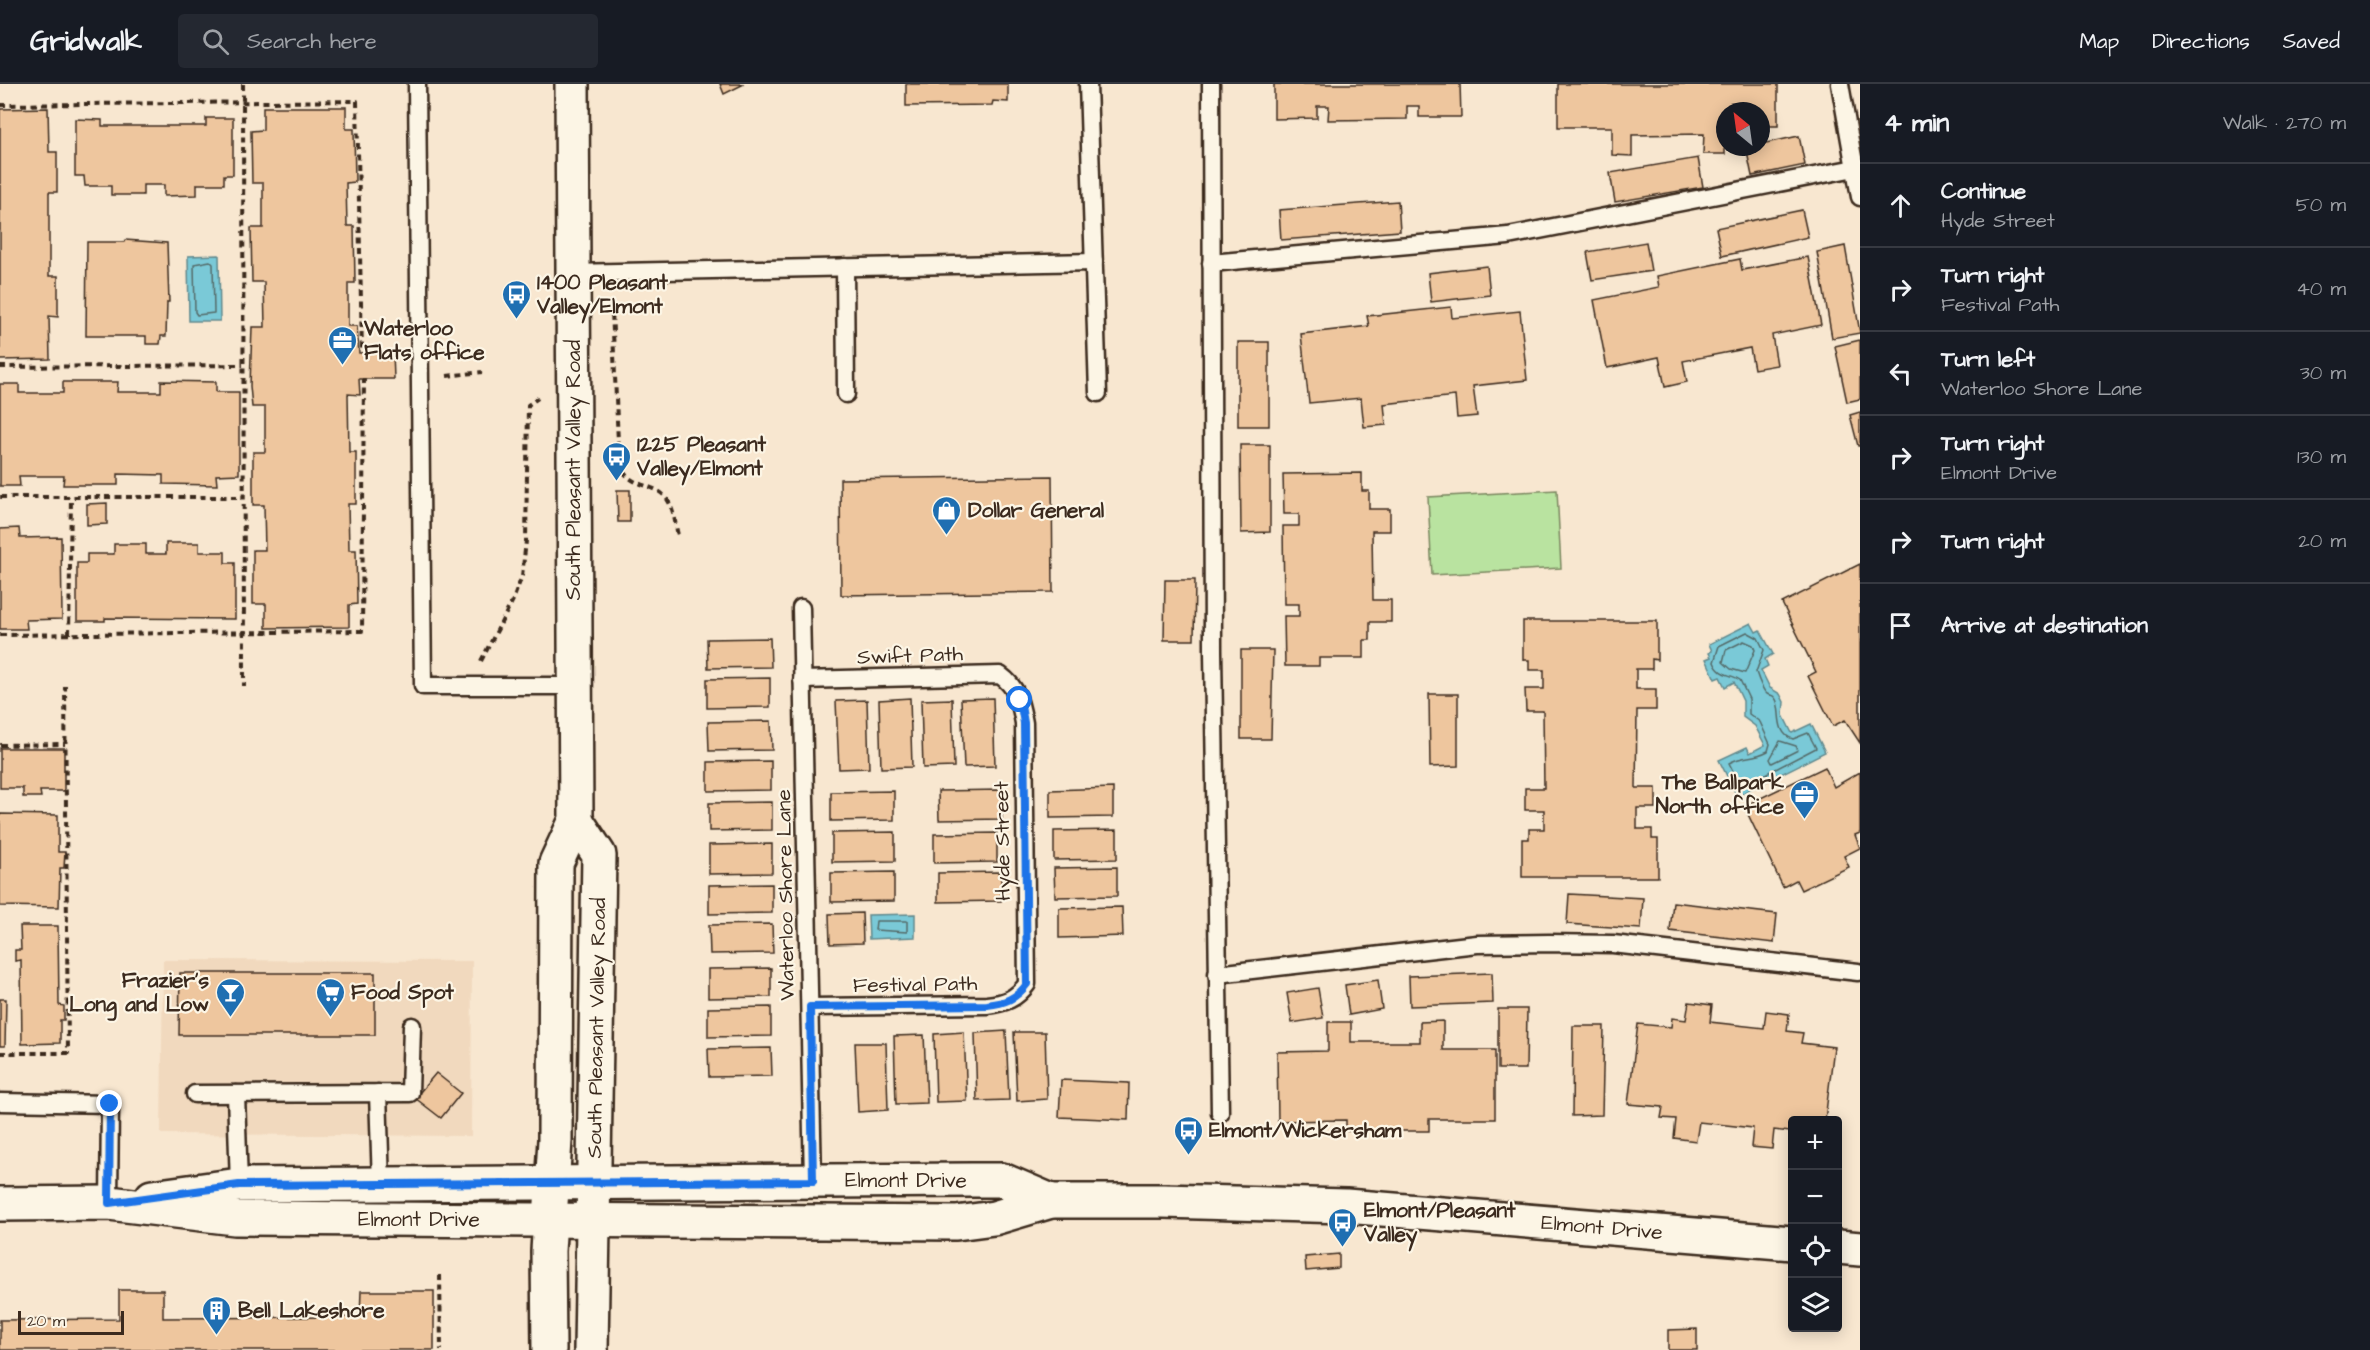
<!DOCTYPE html>
<html lang="en">
<head>
<meta charset="utf-8">
<style>
	:root { --surface:#171b24; --page:#242831; --text:#f1f3f6; --muted:#9ea1a6; --line:#363941 }
	body { margin:0; font-family:"Architects Daughter",sans-serif; background:var(--page); color:var(--text) }
	.controls { position:absolute; right:18px; bottom:18px; display:grid; overflow:hidden; border-radius:6px; box-shadow:0 3px 15px #0003 }
	.controls button { width:54px; height:54px; display:grid; place-items:center; padding:0; border:0; border-bottom:2px solid var(--line); background:var(--surface); color:var(--text); font:30px sans-serif }
	.compass { position:absolute; left:1716px; top:18px; width:54px; height:54px; border-radius:50%; background:var(--surface); box-shadow:0 3px 15px #0003; rotate:331deg }
	.scale { position:absolute; left:18px; bottom:15px; width:106px; box-sizing:border-box; padding-left:6px; border:3px solid #3b2a1e; border-top:0; font-size:16px; line-height:21px; white-space:nowrap; color:#3b2a1e; -webkit-text-stroke:4px #fcf5e5; paint-order:stroke }
	.stop { position:absolute; width:18px; height:18px; margin:-14px; border:4px solid #1a73e8; border-radius:50%; background:#fff }
	.stop.end { background:#1a73e8; border-color:#fff; box-shadow:0 2px 6px #0008 }
	.list { margin:0; padding:0; list-style:none }
	h2 { display:flex; justify-content:space-between; align-items:center; height:78px; margin:0; padding:0 24px; font-size:26px }
	h2 small { font-size:20px; font-weight:400; color:var(--muted) }
	.list li { display:grid; grid-template-columns:39px 1fr auto; gap:18px; align-items:center; box-sizing:border-box; height:84px; padding:0 24px; border-top:2px solid var(--line) }
	.list b { display:block; font-size:22px; white-space:nowrap }
	.list p { margin:0; font-size:20px; white-space:nowrap; color:var(--muted) }
	.list em { font-size:20px; font-style:normal; color:var(--muted) }
	.icon { flex:none; width:33px; height:33px; fill:none; stroke:currentColor; stroke-width:2; stroke-linecap:round; stroke-linejoin:round }
	.map { position:relative; flex:none; width:1860px; height:1266px; overflow:hidden }
	header { display:flex; align-items:center; gap:36px; box-sizing:border-box; height:84px; padding:0 30px; background:var(--surface); border-bottom:2px solid var(--line) }
	header strong { font-size:28px }
	nav { display:flex; gap:33px; margin-inline-start:auto; font-size:21px }
	.search { width:420px; height:54px; background:var(--page); display:flex; align-items:center; gap:15px; box-sizing:border-box; padding:0 21px; border-radius:6px; color:var(--muted); font-size:22px }
	main { display:flex }
	aside { flex:1; background:var(--surface) }
	.map>svg:first-child { display:block }
	.built { fill:#f1d9be }
	.green { fill:#b9e3a0; stroke:#7a865f; stroke-width:1.5 }
	.water { fill:#7ac9d7; stroke:#61898d; stroke-width:1.5 }
	.lines { fill:none; stroke-linecap:round; stroke-linejoin:round }
	.shore { stroke:#546a68; stroke-width:1.5 }
	.building { fill:#eec69e; stroke:#3b2a1e; stroke-width:1.5 }
	.service-casing { stroke:#3b2a1e; stroke-width:21 }
	.tertiary-casing { stroke:#3b2a1e; stroke-width:38 }
	.secondary-casing { stroke:#3b2a1e; stroke-width:38 }
	.path { stroke:#3b2a1e; stroke-width:4; stroke-dasharray:6 4.5; stroke-linecap:butt }
	.service { stroke:#fcf5e5; stroke-width:16 }
	.tertiary { stroke:#fcf5e5; stroke-width:33 }
	.secondary { stroke:#fcf5e5; stroke-width:33 }
	.route { stroke:#1a73e8; stroke-width:8 }
	.labels { text-anchor:middle; stroke-width:4.5; stroke-linejoin:round; paint-order:stroke }
	.poi-label { font-size:21px; font-weight:bold; fill:#3b2a1e; stroke:#fcf5e5; text-anchor:start }
	.street-label { font-size:21px; fill:#3b2a1e; stroke:#fcf5e5 }
</style>
</head>
<body>
<header>
<strong>Gridwalk</strong>
<div class="search"><svg class="icon" aria-label="search" viewBox="0 0 24 24"><circle cx="10" cy="10" r="6"/><path d="M15 15l6 6"/></svg>Search here</div>
<nav><a>Map</a><a>Directions</a><a>Saved</a></nav>
</header>
<main>
<div class="map">
<svg width="1860" height="1266" viewBox="0 0 1860 1266">
	<rect width="100%" height="100%" fill="#f8e7d0"/>
	<filter id="ink" filterUnits="userSpaceOnUse"><feTurbulence type="fractalNoise" baseFrequency=".0167" numOctaves="2"/><feDisplacementMap in="SourceGraphic" scale="12" xChannelSelector="R" yChannelSelector="G"/><feConvolveMatrix kernelMatrix="1 2 1 2 8 2 1 2 1" color-interpolation-filters="sRGB"/></filter>
	<g filter="url(#ink)">
		<path class="built" d="M163,876l309,1 -1,175 -310,-2z"/>
		<path class="green" d="M1557,406l4,78 -129,7 -4,-78z"/>
		<g class="water">
			<path d="M219,171l1,66h-31l-1,-65z"/>
			<path d="M1751,539l5,9 4,-2 13,24 -8,5 3,7 -7,4 9,18 10,6 4,8 -1,13 9,18 19,-9 14,28 -88,44 -18,-36 28,-13 3,6 15,-8 -10,-19 -12,-9v-16l-9,-19 -9,5 -5,-10 -5,2 -9,-20 5,-2 -2,-4 3,-2 -3,-7z"/>
			<path d="M915,830v23l-46,2 -1,-24z"/>
		</g>
		<g class="lines">
			<g class="shore">
				<path d="M210,177l3,3 1,49 -17,2 -2,-3 -1,-48z"/>
				<path d="M1747,548l11,6 6,12 -8,22c2,6 6,18 11,22 5,3 4,-1 8,4 8,9 -2,35 18,41l15,-6 8,15 -75,39 -12,-24c16,-9 22,-3 39,-12l2,-7 -10,-22 -11,-8v-15l-9,-19c-10,-7 -20,-3 -26,-18l5,-16z"/>
				<path d="M1744,557l9,4 2,5 -10,23 -14,-4 -8,-7 3,-12z"/>
				<path d="M1780,657l16,5 2,4 -26,13 -2,-4z"/>
				<path d="M907,837v11l-32,-2 1,-9z"/>
			</g>
		</g>
		<g class="building">
			<path d="M720,0h24l-20,10z"/>
			<path d="M906,0h102v18l-15,-1 -1,4 -86,1z"/>
			<path d="M1274,0h186l1,33h-42v-11h-12v13l-79,1 1,-14h-12v12l-43,1z"/>
			<path d="M1558,0h220v42h-17v-15h-36v43h-22l1,-20 -72,1v21l-20,-1v-28h-54z"/>
			<path d="M263,23h83v22h8l1,53 -9,1 1,43h7l1,57h-7v43h9l2,27 34,-1 1,27h-35l1,16 -12,-1 1,58h7v52h-8l1,46h7l1,54 -8,1v22l-83,1v-24h-13v-54h12l-1,-45h-11v-53h12v-45h-13l-2,-21 2,-59h13l-1,-45h-12l-1,-54h12v-45h-11l-1,-52 12,-1z"/>
			<path d="M48,24l1,44h8v40h-8v84h9v41l-9,-1 1,43 -50,1v-251z"/>
			<path d="M206,34h27v57h-9v9h-27v11l-33,1v-11h-21v10h-32v-9h-26l-1,-10h-9v-57l27,1v6h104z"/>
			<path d="M1799,52l6,29 -53,11 -6,-29h15v-3z"/>
			<path d="M1698,74l5,29 -88,15 -5,-29z"/>
			<path d="M1398,117l2,30 -119,9 -2,-30z"/>
			<path d="M1802,126l6,27 -86,19 -6,-28z"/>
			<path d="M125,156l42,3 2,59h-2l-1,34h-5l-1,8h-14v-8h-60l1,-94h37z"/>
			<path d="M1646,158l5,29 -59,9 -5,-28z"/>
			<path d="M1845,162l15,87 -28,5 -15,-86z"/>
			<path d="M1808,173l13,68 -49,10 5,30 -23,4 -4,-21 -67,13 4,21 -22,5 -6,-30 -52,11 -13,-68 65,-13 -2,-11 83,-17 2,11z"/>
			<path d="M1487,182l3,29 -59,7 -3,-29z"/>
			<path d="M1451,223l1,11 68,-7 7,69 -54,6 4,30 -20,2 -2,-22 -71,8 2,21 -22,2 -3,-29 -52,5 -8,-69 68,-8 -2,-10z"/>
			<path d="M1860,256v59l-13,3 -12,-56z"/>
			<rect x="1238" y="258" width="31" height="84"/>
			<path d="M161,297l55,1v10h23v82l-23,1 1,10 -54,-1v-9l-45,-1v11h-55l1,-9h-45l1,10h-20v-102h19v9h44v-11h55l-1,10h44z"/>
			<path d="M1860,328v34h-2l-8,-31z"/>
			<path d="M1240,361h30v87l-29,1z"/>
			<path d="M1362,389v18h7v18h21v22h-18l1,69h18v22h-21v18h-6v18h-45v8h-34l-1,-50h15v-12h-15l-1,-78h16v-12h-15l-1,-40z"/>
			<path d="M1052,392l1,116 -212,3 -1,-116z"/>
			<path d="M617,406h13v32h-12z"/>
			<path d="M107,419v21l-20,1v-21z"/>
			<path d="M19,444l1,10 41,-1 1,82 -36,1 1,9h-27v-100z"/>
			<path d="M166,459h33v9h26v11h10v56l-130,-1v3h-28v-58h10v-9h27v-10h32v10h20z"/>
			<path d="M1860,480v179l-15,-23 -12,6 -25,-50 8,-4 -34,-69z"/>
			<path d="M1165,496h30l-1,60h-30z"/>
			<path d="M1523,537h134v39l-5,-1v10h-16v20h20v21h-19l-1,78h20v20h-19v21h15v10h6v38h-136v-38h7v-10h15v-19h-19v-22h19l-1,-77h-17l-1,-22h19v-19h-15v-10h-6z"/>
			<path d="M770,554l1,29 -63,1 -1,-29z"/>
			<path d="M1241,566h32l-2,89h-30z"/>
			<path d="M770,594v29l-63,1v-29z"/>
			<path d="M1429,610h29v72l-28,1z"/>
			<path d="M910,614l2,69 -31,1 -2,-68z"/>
			<path d="M993,614l2,68 -31,1 -3,-68z"/>
			<path d="M952,615l2,68 -31,1 -2,-68z"/>
			<path d="M867,616l2,68 -30,1 -3,-68z"/>
			<path d="M771,637l1,29 -63,1 -1,-29z"/>
			<path d="M0,664h64v43h-24l1,6h-18v-9h-23z"/>
			<path d="M771,677v29l-63,1v-29z"/>
			<path d="M1825,683l9,20 26,-15v61l-5,2 5,13 -16,8 5,11 -48,23 -5,-10 -13,7 -39,-81z"/>
			<path d="M1113,704v29l-63,1v-28z"/>
			<path d="M1001,706l1,29 -63,1 -1,-29z"/>
			<path d="M894,707v29l-63,1v-29z"/>
			<path d="M772,718v28l-63,1v-28z"/>
			<path d="M0,730l58,1v37h7l-1,16h-4l-1,39 -59,-1z"/>
			<path d="M1117,746v29l-63,1v-29z"/>
			<path d="M895,748v29l-63,1v-29z"/>
			<path d="M997,749v29l-63,1v-29z"/>
			<path d="M772,760v29l-63,1v-29z"/>
			<path d="M1117,783v29l-62,1 -1,-29z"/>
			<path d="M894,788v29l-63,1v-29z"/>
			<path d="M1001,788v29l-63,1v-29z"/>
			<path d="M772,800v29l-63,1v-29z"/>
			<path d="M1569,810l74,4 -2,31 -74,-5z"/>
			<path d="M1673,818l104,12 -3,29 -104,-12z"/>
			<path d="M1122,823l1,29 -64,2v-30z"/>
			<path d="M862,829l1,30 -33,1 -1,-30z"/>
			<path d="M772,840l1,29 -63,1 -1,-29z"/>
			<path d="M20,842h38l1,79 5,1v14h-4v23l-38,1 -1,-84 -6,1v-11h6z"/>
			<path d="M771,884v29l-63,1v-29z"/>
			<path d="M180,889h195v62h-196z"/>
			<path d="M1492,889l1,30 -83,3 -1,-30z"/>
			<path d="M1378,896l4,29 -33,6 -4,-30z"/>
			<path d="M1318,904l5,30 -31,5 -5,-30z"/>
			<path d="M0,915h6l-1,47h-5z"/>
			<path d="M1689,918l23,3 -2,17 54,6 2,-17 23,3 -2,17 16,2 -2,10 33,4 -9,73h-33l-2,12 -16,-2 -2,19 -21,-2 2,-19 -54,-6 -3,19 -22,-3 2,-19 -15,-1 2,-11 -35,-3 10,-80 33,3 1,-9 14,2z"/>
			<path d="M771,923v29l-63,1v-29z"/>
			<path d="M1498,925h29l-1,60h-28z"/>
			<path d="M1443,937v29h52v69h-66v12h-83v-11l-68,1 -1,-69 51,-1v-29h23v20h69v-20z"/>
			<path d="M1573,942h31l-2,89 -30,1z"/>
			<path d="M1006,947l3,69 -32,1 -2,-68z"/>
			<path d="M964,948l3,69 -31,1 -2,-68z"/>
			<path d="M1014,948h31l2,67 -30,2z"/>
			<path d="M924,951l3,68 -31,1 -2,-68z"/>
			<path d="M855,959h31l2,67 -30,2z"/>
			<path d="M771,964l1,28 -63,1 -1,-28z"/>
			<path d="M436,989l25,20 -20,25 -26,-20z"/>
			<path d="M1061,996l68,3 -1,37 -69,-3z"/>
			<path d="M1339,1170v14l-33,3 -1,-14z"/>
			<path d="M119,1206h44v28l197,-1 1,-26h73v59h-434v-30l119,-1z"/>
			<path d="M1697,1245v21h-29v-20z"/>
		</g>
		<g class="lines">
			<defs>
				<g id="service">
					<path d="M417,0l6,602h151"/>
					<path d="M1088,0l10,309"/>
					<path d="M1211,0l2,567 7,462"/>
					<path d="M1840,0l20,113"/>
					<path d="M1211,179l297,-27 352,-69"/>
					<path d="M845,183l1,127"/>
					<path d="M571,189l523,-11"/>
					<path d="M801,524l12,573"/>
					<path d="M802,596l198,-5c18,13 20,27 24,48l3,261c-11,15 -22,19 -40,21l-177,2"/>
					<path d="M1217,890l260,-30 72,-1 64,1 245,28"/>
					<path d="M378,1009l3,91"/>
					<path d="M195,1010l215,-1 2,-67"/>
					<path d="M236,1010l3,91"/>
					<path d="M0,1018l110,2 -1,99"/>
				</g>
				<g id="tertiary">
					<path d="M152,1113l87,-12 733,-5h30l49,21"/>
					<path d="M0,1120l109,-1 126,15 721,5 38,-5 57,-17h112l183,5 446,37"/>
					<path d="M1838,1163l22,2"/>
				</g>
				<g id="secondary">
					<path d="M576,736l23,35 -8,495"/>
					<path d="M549,1266l-1,-99 7,-111 1,-277 20,-43 -4,-736"/>
				</g>
			</defs>
			<use href="#service" class="service-casing"/>
			<use href="#tertiary" class="tertiary-casing"/>
			<use href="#secondary" class="secondary-casing"/>
			<g class="path">
				<path d="M243,0l1,602"/>
				<path d="M0,21l357,-4 5,252"/>
				<path d="M608,222l4,4 7,154c11,26 35,17 48,35 7,10 8,25 11,36"/>
				<path d="M0,283l243,-2"/>
				<path d="M447,292l35,-4"/>
				<path d="M0,413h244"/>
				<path d="M69,550l2,-137"/>
				<path d="M0,551l362,-4 2,-253"/>
				<path d="M481,577l32,-61 9,-24 4,-35 2,-136 10,-7"/>
				<path d="M0,661l65,-1"/>
				<path d="M0,969h68l-3,-367"/>
				<path d="M440,1191l1,75"/>
			</g>
			<use href="#service" class="service"/>
			<use href="#tertiary" class="tertiary"/>
			<use href="#secondary" class="secondary"/>
		</g>
	</g>
	<g class="lines" filter="url(#ink)">
		<path class="route" d="M110,1020l-1,99 130,-18 574,-4 -3,-174 177,-2c18,-2 29,-6 40,-21l-3,-261 -4,-23"/>
	</g>
	<defs>
		<symbol id="bus-pin" viewBox="-11 -11 22 30"><path d="M0 17L-7.5 6A9.5 9.5 0 1 1 7.5 6Z" fill="#1f6fb2" stroke="#fcf5e5"/><path d="M-5-6H5V4H4V6H2V4H-2V6H-4V4H-5ZM-3.5-4V0h7V-4ZM-3.5 1.2v1.5H-2V1.2ZM2 1.2v1.5H3.5V1.2Z" fill="#fff"/></symbol>
		<symbol id="office-pin" viewBox="-11 -11 22 30"><path d="M0 17L-7.5 6A9.5 9.5 0 1 1 7.5 6Z" fill="#1f6fb2" stroke="#fcf5e5"/><path d="M-6-3h4V-5.5h4V-3h4V5H-6ZM-1-4.5V-3h2v-1.5ZM-6 0V1H6V0Z" fill="#fff"/></symbol>
		<symbol id="shop-pin" viewBox="-11 -11 22 30"><path d="M0 17L-7.5 6A9.5 9.5 0 1 1 7.5 6Z" fill="#1f6fb2" stroke="#fcf5e5"/><path d="M-5-2.5h2.3a2.7 3.5 0 0 1 5.4 0H5L5.5 6h-11ZM-1.5-2.5h3a1.5 2.3 0 0 0-3 0Z" fill="#fff"/></symbol>
		<symbol id="bar-pin" viewBox="-11 -11 22 30"><path d="M0 17L-7.5 6A9.5 9.5 0 1 1 7.5 6Z" fill="#1f6fb2" stroke="#fcf5e5"/><path d="M-6-5H6L.8 .8V4.5H3.5V6h-7V4.5H-.8V.8Z" fill="#fff"/></symbol>
		<symbol id="supermarket-pin" viewBox="-11 -11 22 30"><path d="M0 17L-7.5 6A9.5 9.5 0 1 1 7.5 6Z" fill="#1f6fb2" stroke="#fcf5e5"/><path d="M-6-5.5h2.5l.6 2H6L4.5 2H-2.5L-4.4-4H-6ZM-1.5 3.2a1.3 1.3 0 1 0 .1 0ZM3 3.2a1.3 1.3 0 1 0 .1 0Z" fill="#fff"/></symbol>
		<symbol id="building-pin" viewBox="-11 -11 22 30"><path d="M0 17L-7.5 6A9.5 9.5 0 1 1 7.5 6Z" fill="#1f6fb2" stroke="#fcf5e5"/><path d="M-4-6H4V6H1V3H-1V6H-4ZM-2.5-4.3h1.7v1.8h-1.7ZM.8-4.3h1.7v1.8H.8ZM-2.5-1h1.7V.8h-1.7ZM.8-1h1.7V.8H.8Z" fill="#fff"/></symbol>
	</defs>
	<g fill-rule="evenodd">
		<use href="#bus-pin" x="500" y="194" width="33" height="45"/>
		<use href="#office-pin" x="326" y="240" width="33" height="45"/>
		<use href="#bus-pin" x="600" y="356" width="33" height="45"/>
		<use href="#shop-pin" x="930" y="410" width="33" height="45"/>
		<use href="#office-pin" x="1788" y="694" width="33" height="45"/>
		<use href="#bar-pin" x="214" y="892" width="33" height="45"/>
		<use href="#supermarket-pin" x="314" y="892" width="33" height="45"/>
		<use href="#bus-pin" x="1172" y="1030" width="33" height="45"/>
		<use href="#bus-pin" x="1326" y="1122" width="33" height="45"/>
		<use href="#building-pin" x="200" y="1210" width="33" height="45"/>
	</g>
	<g class="labels">
		<g class="poi-label">
			<text x="537" y="205">1400 Pleasant<tspan x="537" dy="24">Valley/Elmont</tspan></text>
			<text x="364" y="251">Waterloo<tspan x="364" dy="24">Flats office</tspan></text>
			<text x="637" y="367">1225 Pleasant<tspan x="637" dy="24">Valley/Elmont</tspan></text>
			<text x="968" y="433">Dollar General</text>
			<text x="1784" y="705" text-anchor="end">The Ballpark<tspan x="1784" dy="24">North office</tspan></text>
			<text x="209" y="903" text-anchor="end">Frazier's<tspan x="209" dy="24">Long and Low</tspan></text>
			<text x="351" y="915">Food Spot</text>
			<text x="1209" y="1053">Elmont/Wickersham</text>
			<text x="1364" y="1133">Elmont/Pleasant<tspan x="1364" dy="24">Valley</tspan></text>
			<text x="238" y="1233">Bell Lakeshore</text>
		</g>
		<g class="street-label">
			<text transform="translate(573 386) rotate(-90)" y="7">South Pleasant Valley Road</text>
			<text transform="translate(910 571) rotate(-2)" y="7">Swift Path</text>
			<text transform="translate(1002 757) rotate(-91)" y="7">Hyde Street</text>
			<text transform="translate(785 811) rotate(-91)" y="7">Waterloo Shore Lane</text>
			<text transform="translate(915 900) rotate(-1)" y="7">Festival Path</text>
			<text transform="translate(596 944) rotate(-89)" y="7">South Pleasant Valley Road</text>
			<text x="906" y="1103">Elmont Drive</text>
			<text x="419" y="1142">Elmont Drive</text>
			<text transform="translate(1602 1143) rotate(5)" y="7">Elmont Drive</text>
		</g>
	</g>
</svg>
<div class="controls">
<button>+</button>
<button>−</button>
<button><svg class="icon" aria-label="locate" viewBox="0 0 24 24"><circle cx="12" cy="12" r="6"/><path d="M12 2v4M12 18v4M2 12h4M18 12h4"/></svg></button>
<button><svg class="icon" aria-label="layers" viewBox="0 0 24 24"><path d="M12 4l9 5-9 5-9-5zM3 14l9 5 9-5"/></svg></button>
</div>
<svg class="compass" viewBox="-18 -18 36 36"><path d="M0-13l5 13h-10z" fill="#e53935"/><path d="M0 13l5-13h-10z" fill="#9ea1a6"/></svg>
<div class="scale">20 m</div>
<div class="stop" style="left:1020px;top:616px"></div>
<div class="stop end" style="left:110px;top:1020px"></div>
</div>
<aside>
<h2>4 min<small>Walk · 270 m</small></h2>
<ul class="list">
<li><svg class="icon" aria-label="ahead" viewBox="0 0 24 24"><path d="M12 20V5M6 11l6-6 6 6"/></svg><div><b>Continue</b><p>Hyde Street</p></div><em>50 m</em></li>
<li><svg class="icon" aria-label="right" viewBox="0 0 24 24"><path d="M7 20v-9h11M14 6l5 5-5 5"/></svg><div><b>Turn right</b><p>Festival Path</p></div><em>40 m</em></li>
<li><svg class="icon" aria-label="left" viewBox="0 0 24 24"><path d="M17 20v-9H6M10 6l-5 5 5 5"/></svg><div><b>Turn left</b><p>Waterloo Shore Lane</p></div><em>30 m</em></li>
<li><svg class="icon" aria-label="right" viewBox="0 0 24 24"><path d="M7 20v-9h11M14 6l5 5-5 5"/></svg><div><b>Turn right</b><p>Elmont Drive</p></div><em>130 m</em></li>
<li><svg class="icon" aria-label="right" viewBox="0 0 24 24"><path d="M7 20v-9h11M14 6l5 5-5 5"/></svg><div><b>Turn right</b></div><em>20 m</em></li>
<li><svg class="icon" aria-label="arrive" viewBox="0 0 24 24"><path d="M6 21V4h12l-3 4 3 4H6"/></svg><div><b>Arrive at destination</b></div></li>
</ul>
</aside>
</main>
</body>
</html>
